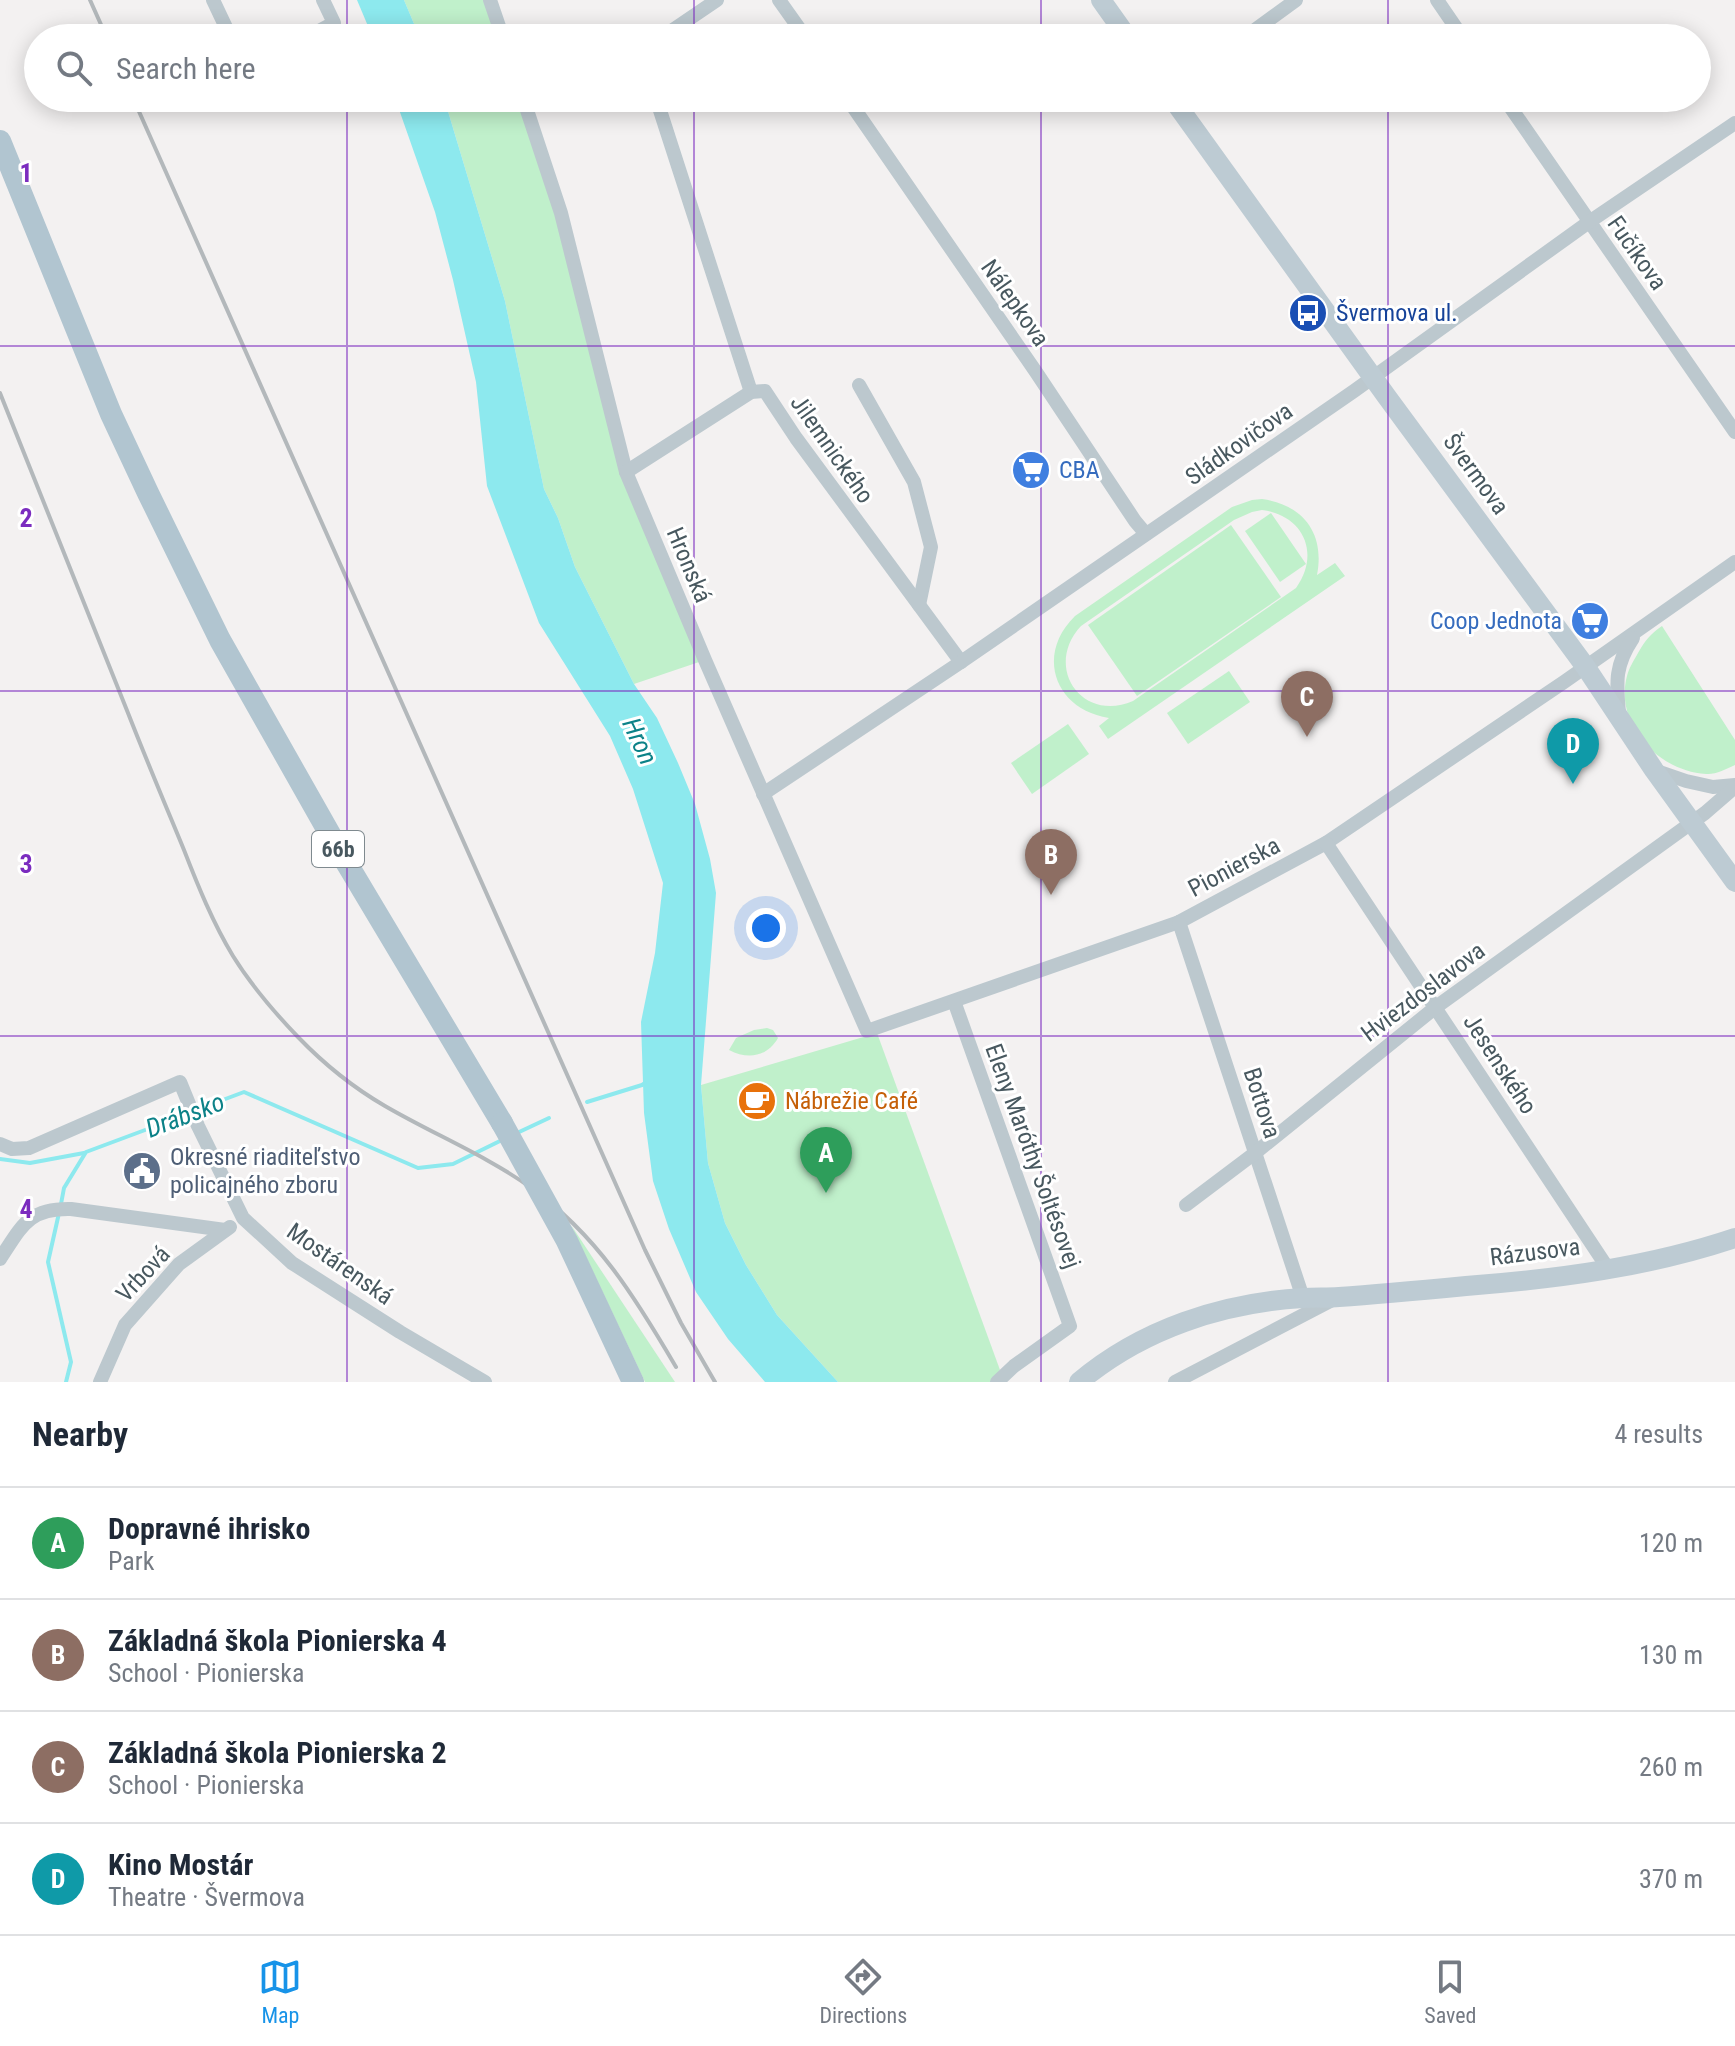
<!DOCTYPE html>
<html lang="en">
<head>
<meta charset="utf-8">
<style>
	:root { --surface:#fff; --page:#f6f6f7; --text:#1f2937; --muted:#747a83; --line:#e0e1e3; --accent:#1793e8 }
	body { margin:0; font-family:"Roboto Condensed",sans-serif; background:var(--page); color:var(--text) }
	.you { position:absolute; left:766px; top:928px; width:28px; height:28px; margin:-20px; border:6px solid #fff; border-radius:50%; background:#1a73e8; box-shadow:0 0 0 12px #1a73e833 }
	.badge { display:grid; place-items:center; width:52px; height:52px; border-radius:50%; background:var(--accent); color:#fff; font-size:26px; font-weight:700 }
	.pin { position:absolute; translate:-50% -66px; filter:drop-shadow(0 2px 4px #0008) }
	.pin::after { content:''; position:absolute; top:42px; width:28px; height:24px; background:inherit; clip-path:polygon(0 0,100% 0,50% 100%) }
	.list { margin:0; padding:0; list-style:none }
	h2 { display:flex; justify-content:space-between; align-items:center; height:104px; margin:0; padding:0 32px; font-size:34px }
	h2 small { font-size:26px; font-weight:400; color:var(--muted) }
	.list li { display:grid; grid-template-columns:52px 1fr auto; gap:24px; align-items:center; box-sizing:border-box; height:112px; padding:0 32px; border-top:2px solid var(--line) }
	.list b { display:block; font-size:30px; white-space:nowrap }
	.list p { margin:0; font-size:26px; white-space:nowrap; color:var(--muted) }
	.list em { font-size:26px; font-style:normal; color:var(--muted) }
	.icon { flex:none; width:44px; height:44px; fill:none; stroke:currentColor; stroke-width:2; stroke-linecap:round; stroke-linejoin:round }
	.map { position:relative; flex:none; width:1735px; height:1382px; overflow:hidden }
	.search { position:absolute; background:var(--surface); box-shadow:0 4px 20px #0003; left:24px; right:24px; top:24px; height:88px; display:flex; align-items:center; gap:20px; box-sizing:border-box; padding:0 28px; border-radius:44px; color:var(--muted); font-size:30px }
	.sheet { height:552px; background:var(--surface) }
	nav { display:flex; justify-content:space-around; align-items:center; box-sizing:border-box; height:112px; border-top:2px solid var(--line); background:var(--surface); font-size:22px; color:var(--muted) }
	nav a { display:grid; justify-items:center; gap:4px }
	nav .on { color:var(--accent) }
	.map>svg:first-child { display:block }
	.green { fill:#c0f0cb; fill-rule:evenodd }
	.water { fill:#8de9ee }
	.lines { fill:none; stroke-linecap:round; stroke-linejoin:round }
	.stream { stroke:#8de9ee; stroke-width:4 }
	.street { stroke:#bcc8ce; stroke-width:14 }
	.secondary { stroke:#bdcbd3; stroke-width:20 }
	.primary { stroke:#b1c5d0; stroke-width:22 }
	.rail { stroke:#b3b8bb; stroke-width:4 }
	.primary-bridge { stroke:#b1c5d0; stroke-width:22 }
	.grid { fill:none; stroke:#7b2cbf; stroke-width:2; stroke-opacity:0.55 }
	.labels { text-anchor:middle; stroke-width:6; stroke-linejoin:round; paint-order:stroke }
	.shield { fill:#fff; stroke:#7f8a8f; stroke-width:2 }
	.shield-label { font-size:22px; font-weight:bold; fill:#48585f }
	.street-label { font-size:24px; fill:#48585f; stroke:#fff }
	.transit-label { font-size:24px; fill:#164399; stroke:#fff; text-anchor:start }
	.shop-label { font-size:24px; fill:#366cbe; stroke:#fff; text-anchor:start }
	.food-label { font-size:24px; fill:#c56008; stroke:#fff; text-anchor:start }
	.service-label { font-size:24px; fill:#4e5e75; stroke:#fff; text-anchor:start }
	.water-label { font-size:26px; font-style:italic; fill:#0c8288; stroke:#fff }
	.grid-label { font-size:26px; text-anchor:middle; font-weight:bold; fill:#7b2cbf; stroke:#fff; stroke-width:6; stroke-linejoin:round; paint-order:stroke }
</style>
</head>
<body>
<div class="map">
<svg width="1735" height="1382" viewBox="0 0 1735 1382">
	<rect width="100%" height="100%" fill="#f3f1f1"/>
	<g class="green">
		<path d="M404,0h86l13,38h-83z"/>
		<path d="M444,98h79l103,374 79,188 -71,24 -59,-117 -17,-49 -14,-29 -39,-188z"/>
		<path d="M1262,499c42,6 63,35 55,76l18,-12 10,13 -237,163 -9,-13 10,-8c-54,-8 -74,-63 -34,-102l157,-109 20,-7zM1262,510c41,5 59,43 34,78l-163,113c-51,22 -90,-34 -52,-75l153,-106 18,-8z"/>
		<path d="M1271,513l35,51 -26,18 -35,-51z"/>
		<path d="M1231,525l50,72 -144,99 -49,-71z"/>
		<path d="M1662,626l73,114v25c-9,4 -20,10 -29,9 -48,-3 -92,-50 -79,-98 2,-8 7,-16 11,-23 7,-12 12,-19 24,-27z"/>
		<path d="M1229,671l21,31 -62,42 -21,-31z"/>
		<path d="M1068,724l21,30 -57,40 -21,-31z"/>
		<path d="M767,1028l6,2 5,8c-11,19 -30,22 -49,12l7,-12 18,-8z"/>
		<path d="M877,1033l123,337 -9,12h-153l-61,-67 -31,-50 -21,-42 -17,-60 -7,-78z"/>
		<path d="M571,1225l104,157h-30z"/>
	</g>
	<g class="water">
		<path d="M357,0h47l16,38h-47z"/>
		<path d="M395,98h49l61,203 39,188 14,29 17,49 59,117 23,34 21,45 17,41 15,55 6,34 -15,192 7,78 17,60 21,42 31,50 61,67h-73l-37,-43 -32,-47 -27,-63 -16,-48 -9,-68 -3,-91 14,-69 8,-70 -30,-94 -23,-53 -71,-113 -52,-137 -11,-104 -23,-102 -18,-68z"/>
	</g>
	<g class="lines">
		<g class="stream">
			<path d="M587,1102l55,-17 3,-2"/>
			<path d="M196,1110l48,-18 174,76 35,-4 49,-24"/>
			<path d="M517,1133l32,-15"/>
			<path d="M0,1159l30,4 54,-10"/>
			<path d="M61,1204l3,-16 22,-36 102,-38"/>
			<path d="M59,1213l-11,49 23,100 -5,20"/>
		</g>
		<g class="street">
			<path d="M213,0l18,38"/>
			<path d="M490,0l13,38"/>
			<path d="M779,0l27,38"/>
			<path d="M1437,0l26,38"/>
			<path d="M306,38l28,-15 -11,-23"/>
			<path d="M661,38l56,-38"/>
			<path d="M1244,38l52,-38"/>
			<path d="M523,98l38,115 65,259 79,188 162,371 312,-109 147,-79 238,-161 171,-120"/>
			<path d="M656,98l95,294"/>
			<path d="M847,98l189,274 99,149 11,13"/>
			<path d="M1504,98l231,334"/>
			<path d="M859,385l55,97 17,65 -12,58"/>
			<path d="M626,472l125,-80 14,-1 31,47 165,224"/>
			<path d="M1619,713c-3,-32 -4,-48 14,-75"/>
			<path d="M1654,770l32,11 27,6 22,-2"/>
			<path d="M763,794l198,-132 393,-271 235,-169 146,-99"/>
			<path d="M1326,843l283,427"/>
			<path d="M1179,922l124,376"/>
			<path d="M954,1001l116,325 -56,40 -17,16"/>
			<path d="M0,1144l12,5 17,-1 151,-66 18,44 45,92 49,45 108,69 85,50"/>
			<path d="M1186,1205l69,-52 181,-146 269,-194 30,-26"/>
			<path d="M0,1259c22,-33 28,-51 71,-50l154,21"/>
			<path d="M100,1382l25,-57 54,-61 51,-37"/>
			<path d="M1175,1382l159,-83"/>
		</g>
		<g class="secondary">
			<path d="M1101,0l27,38"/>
			<path d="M1172,98l215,299 198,269 69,104 81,112"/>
			<path d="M1079,1382c63,-53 143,-79 224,-84 12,-1 24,0 36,-1 43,-3 85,-7 127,-11 91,-7 183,-19 269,-48"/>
		</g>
		<path class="primary" d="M0,141l111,273 37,79 72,147 120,212 162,271"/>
		<g class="rail">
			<path d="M90,0l17,38"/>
			<path d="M133,98l512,1152 36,73 34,59"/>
			<path d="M0,393c43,107 85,213 128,320 18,46 37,91 56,137 14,36 29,73 49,106 18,29 42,57 65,81 25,26 56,51 87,69 48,28 100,49 145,81 67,48 105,110 146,180"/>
		</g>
		<path class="primary-bridge" d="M502,1123l65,118 66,141"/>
	</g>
	<path class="grid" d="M347,0v38M694,0v38M1041,0v38M1388,0v38M347,98v1284M694,98v1284M1041,98v1284M1388,98v1284M0,346h1735M0,691h1735M0,1036h1735"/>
	<defs>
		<symbol id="bus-disc" viewBox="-11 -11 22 22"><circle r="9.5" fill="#1a4fb4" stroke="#fff"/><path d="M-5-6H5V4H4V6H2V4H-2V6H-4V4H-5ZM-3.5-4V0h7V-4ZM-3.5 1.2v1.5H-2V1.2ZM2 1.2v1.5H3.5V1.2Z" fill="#fff"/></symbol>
		<symbol id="supermarket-disc" viewBox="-11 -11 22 22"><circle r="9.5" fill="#3f7fe0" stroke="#fff"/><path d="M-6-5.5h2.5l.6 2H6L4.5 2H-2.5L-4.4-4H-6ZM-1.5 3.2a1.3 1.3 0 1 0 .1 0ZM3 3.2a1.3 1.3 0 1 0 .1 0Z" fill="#fff"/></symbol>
		<symbol id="cafe-disc" viewBox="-11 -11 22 22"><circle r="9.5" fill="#e8710a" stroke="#fff"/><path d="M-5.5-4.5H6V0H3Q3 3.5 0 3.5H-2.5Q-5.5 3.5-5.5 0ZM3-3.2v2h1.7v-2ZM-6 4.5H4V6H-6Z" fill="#fff"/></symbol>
		<symbol id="civic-disc" viewBox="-11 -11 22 22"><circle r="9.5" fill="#5c6f8a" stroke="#fff"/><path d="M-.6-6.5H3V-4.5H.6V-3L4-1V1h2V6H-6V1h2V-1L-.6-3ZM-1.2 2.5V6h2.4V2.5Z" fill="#fff"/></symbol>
	</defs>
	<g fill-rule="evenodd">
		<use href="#bus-disc" x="1286" y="291" width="44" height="44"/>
		<use href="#supermarket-disc" x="1009" y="448" width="44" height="44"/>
		<use href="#supermarket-disc" x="1568" y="599" width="44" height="44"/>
		<use href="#cafe-disc" x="735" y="1079" width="44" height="44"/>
		<use href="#civic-disc" x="120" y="1149" width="44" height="44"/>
	</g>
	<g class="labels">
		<rect class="shield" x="312" y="831" width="52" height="36" rx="6"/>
		<g class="shield-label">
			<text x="338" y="857">66b</text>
		</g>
		<g class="street-label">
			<text transform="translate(1637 253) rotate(55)" y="8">Fučíkova</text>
			<text transform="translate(1015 303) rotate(55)" y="8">Nálepkova</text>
			<text transform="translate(1239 444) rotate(-35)" y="8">Sládkovičova</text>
			<text transform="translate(832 449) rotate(55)" y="8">Jilemnického</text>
			<text transform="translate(1476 474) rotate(54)" y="8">Švermova</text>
			<text transform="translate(689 565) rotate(67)" y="8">Hronská</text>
			<text transform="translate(1234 867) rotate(-28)" y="8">Pionierska</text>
			<text transform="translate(1423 992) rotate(-37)" y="8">Hviezdoslavova</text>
			<text transform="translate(1500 1064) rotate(57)" y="8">Jesenského</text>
			<text transform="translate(1262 1103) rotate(72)" y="8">Bottova</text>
			<text transform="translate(1033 1156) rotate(70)" y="8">Eleny Maróthy Šoltésovej</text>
			<text transform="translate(1535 1252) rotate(-7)" y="8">Rázusova</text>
			<text transform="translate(340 1264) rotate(35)" y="8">Mostárenská</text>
			<text transform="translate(143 1274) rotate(-47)" y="8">Vrbová</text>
		</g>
		<g class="transit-label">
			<text x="1336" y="321">Švermova ul.</text>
		</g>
		<g class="shop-label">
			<text x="1059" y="478">CBA</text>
			<text x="1562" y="629" text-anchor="end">Coop Jednota</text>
		</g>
		<g class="food-label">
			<text x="785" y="1109">Nábrežie Café</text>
		</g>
		<g class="service-label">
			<text x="170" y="1165">Okresné riaditeľstvo<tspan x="170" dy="28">policajného zboru</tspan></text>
		</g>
		<g class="water-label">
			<text transform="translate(640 741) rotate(65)" y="9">Hron</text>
			<text transform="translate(185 1115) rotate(-21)" y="9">Drábsko</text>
		</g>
	</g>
	<g class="grid-label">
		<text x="26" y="182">1</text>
		<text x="26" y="527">2</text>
		<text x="26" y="873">3</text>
		<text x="26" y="1218">4</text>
	</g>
</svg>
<div class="you"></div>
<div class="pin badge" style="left:826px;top:1193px;background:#2e9e5b">A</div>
<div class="pin badge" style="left:1051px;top:895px;background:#8d6e63">B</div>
<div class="pin badge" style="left:1307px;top:737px;background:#8d6e63">C</div>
<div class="pin badge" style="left:1573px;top:784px;background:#0f9aa8">D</div>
<div class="search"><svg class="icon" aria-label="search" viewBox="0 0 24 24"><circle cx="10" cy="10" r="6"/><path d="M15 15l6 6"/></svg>Search here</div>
</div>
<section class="sheet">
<h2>Nearby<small>4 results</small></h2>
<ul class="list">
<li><span class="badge" style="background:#2e9e5b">A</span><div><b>Dopravné ihrisko</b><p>Park</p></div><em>120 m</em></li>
<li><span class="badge" style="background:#8d6e63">B</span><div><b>Základná škola Pionierska 4</b><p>School · Pionierska</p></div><em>130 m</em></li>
<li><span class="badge" style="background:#8d6e63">C</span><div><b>Základná škola Pionierska 2</b><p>School · Pionierska</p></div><em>260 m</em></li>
<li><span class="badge" style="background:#0f9aa8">D</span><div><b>Kino Mostár</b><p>Theatre · Švermova</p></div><em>370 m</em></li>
</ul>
</section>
<nav>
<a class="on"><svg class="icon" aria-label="map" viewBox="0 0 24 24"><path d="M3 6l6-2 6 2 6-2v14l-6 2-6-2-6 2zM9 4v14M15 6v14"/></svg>Map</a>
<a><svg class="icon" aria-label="directions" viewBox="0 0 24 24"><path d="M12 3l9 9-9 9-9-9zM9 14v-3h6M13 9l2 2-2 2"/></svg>Directions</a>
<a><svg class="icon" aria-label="saved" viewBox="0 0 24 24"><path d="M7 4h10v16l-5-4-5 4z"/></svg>Saved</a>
</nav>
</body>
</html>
